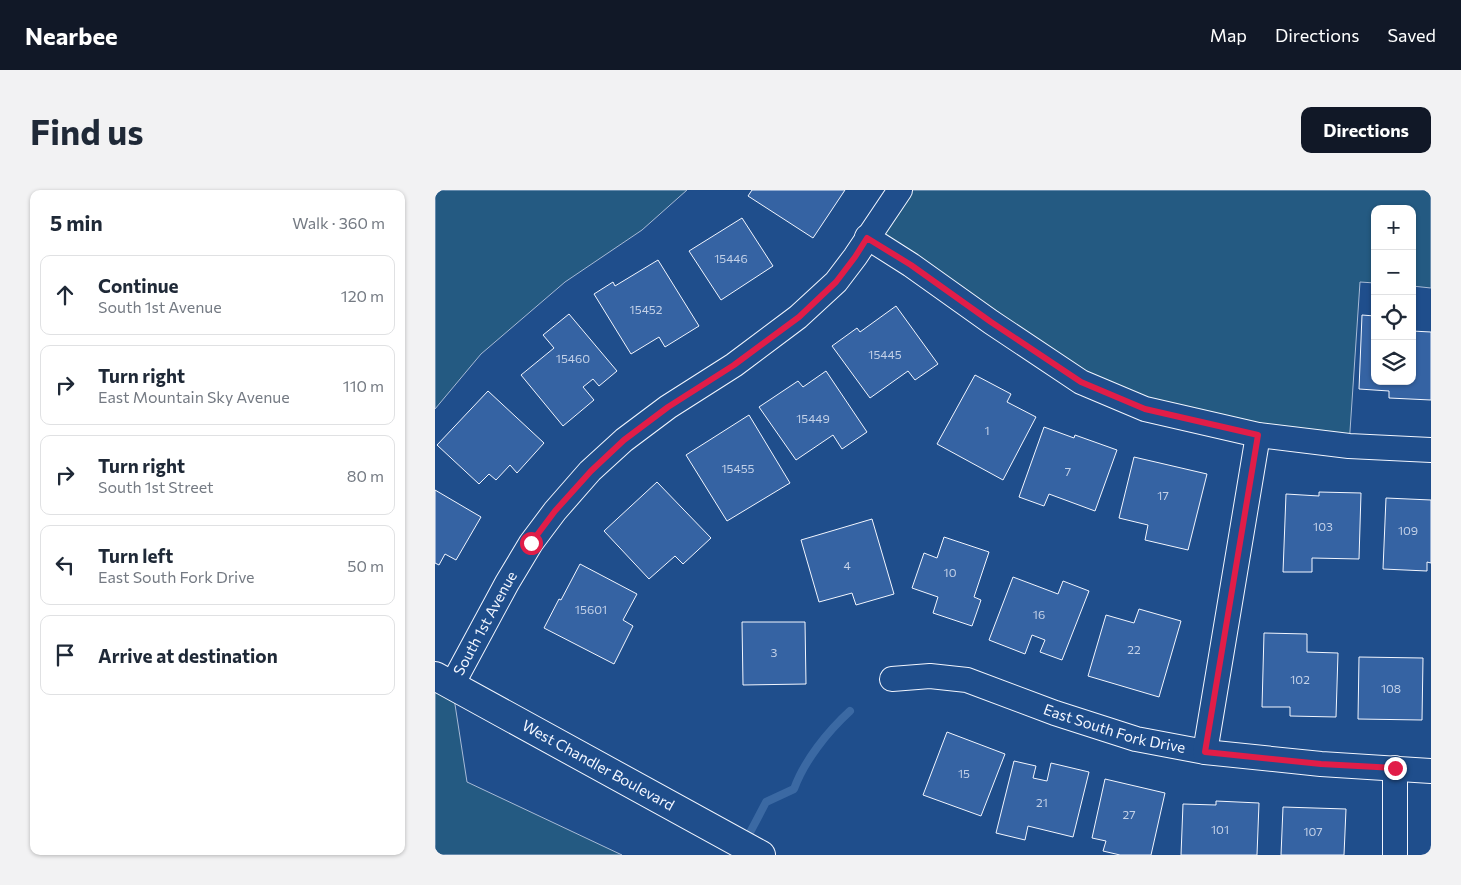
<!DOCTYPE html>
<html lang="en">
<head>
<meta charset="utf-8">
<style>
	:root { --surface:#fff; --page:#f2f2f3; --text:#1f2937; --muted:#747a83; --line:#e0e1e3; --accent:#111827 }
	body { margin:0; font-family:Commissioner,sans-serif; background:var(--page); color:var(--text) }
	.controls { position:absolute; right:15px; top:15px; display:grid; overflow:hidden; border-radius:10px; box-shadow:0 1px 4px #0004 }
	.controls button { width:45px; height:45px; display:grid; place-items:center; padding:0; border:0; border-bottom:1px solid var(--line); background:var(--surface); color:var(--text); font:25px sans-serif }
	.stop { position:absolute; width:15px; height:15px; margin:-11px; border:4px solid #e11d48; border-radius:50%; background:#fff }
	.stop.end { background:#e11d48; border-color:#fff; box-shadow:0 1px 5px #0008 }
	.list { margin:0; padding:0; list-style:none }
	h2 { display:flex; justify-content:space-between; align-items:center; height:65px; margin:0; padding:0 20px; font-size:21px }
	h2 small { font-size:16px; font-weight:400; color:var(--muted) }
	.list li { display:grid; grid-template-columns:32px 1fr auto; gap:15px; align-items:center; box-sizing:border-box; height:80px; margin:0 10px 10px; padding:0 10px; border:1px solid var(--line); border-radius:10px }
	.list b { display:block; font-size:19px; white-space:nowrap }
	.list p { margin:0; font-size:16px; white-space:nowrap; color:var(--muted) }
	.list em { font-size:16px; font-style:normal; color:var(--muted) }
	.icon { flex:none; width:28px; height:28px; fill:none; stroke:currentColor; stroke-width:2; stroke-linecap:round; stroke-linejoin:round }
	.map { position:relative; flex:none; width:996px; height:665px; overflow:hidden; border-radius:10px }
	header { display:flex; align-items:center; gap:30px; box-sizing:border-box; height:70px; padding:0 25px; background:var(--accent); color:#fff }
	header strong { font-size:24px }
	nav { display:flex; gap:28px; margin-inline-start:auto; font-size:18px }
	.intro { display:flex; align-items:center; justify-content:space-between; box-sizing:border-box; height:120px; padding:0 30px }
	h1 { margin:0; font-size:35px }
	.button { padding:12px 22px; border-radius:10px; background:var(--accent); color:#fff; font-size:18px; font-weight:700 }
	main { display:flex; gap:30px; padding:0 30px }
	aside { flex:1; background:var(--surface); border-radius:10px; box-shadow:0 1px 4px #0004 }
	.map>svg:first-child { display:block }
	.green { fill:#245a82; stroke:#a8bbd7 }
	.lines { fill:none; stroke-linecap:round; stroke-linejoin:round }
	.stream { stroke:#3b69a3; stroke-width:8 }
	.building { fill:#3563a3; stroke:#f2f6ff }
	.minor-casing { stroke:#f2f6ff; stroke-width:26 }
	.secondary-casing { stroke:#f2f6ff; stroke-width:30 }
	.minor { stroke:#1f4e8c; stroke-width:24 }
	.secondary { stroke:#1f4e8c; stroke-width:28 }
	.route { stroke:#e11d48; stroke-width:6 }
	.labels { text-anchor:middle; stroke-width:4; stroke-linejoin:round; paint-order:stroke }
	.number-label { font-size:12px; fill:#c3d1e8 }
	.street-label { font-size:15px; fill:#f2f6ff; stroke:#1f4e8c }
</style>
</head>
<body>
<header>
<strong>Nearbee</strong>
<nav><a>Map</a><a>Directions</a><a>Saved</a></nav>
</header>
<div class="intro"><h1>Find us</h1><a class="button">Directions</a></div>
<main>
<aside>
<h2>5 min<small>Walk · 360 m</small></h2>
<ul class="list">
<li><svg class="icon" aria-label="ahead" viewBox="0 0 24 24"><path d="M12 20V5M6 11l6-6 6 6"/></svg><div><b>Continue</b><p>South 1st Avenue</p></div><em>120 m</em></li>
<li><svg class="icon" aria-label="right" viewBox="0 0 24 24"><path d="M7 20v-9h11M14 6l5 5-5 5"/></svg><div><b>Turn right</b><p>East Mountain Sky Avenue</p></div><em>110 m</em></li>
<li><svg class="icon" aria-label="right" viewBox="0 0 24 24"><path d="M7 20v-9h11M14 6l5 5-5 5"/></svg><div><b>Turn right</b><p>South 1st Street</p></div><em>80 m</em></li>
<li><svg class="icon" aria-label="left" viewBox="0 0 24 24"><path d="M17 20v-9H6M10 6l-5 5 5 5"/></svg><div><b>Turn left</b><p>East South Fork Drive</p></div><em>50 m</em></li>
<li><svg class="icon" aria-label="arrive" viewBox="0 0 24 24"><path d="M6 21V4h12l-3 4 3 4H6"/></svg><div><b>Arrive at destination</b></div></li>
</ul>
</aside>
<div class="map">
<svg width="996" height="665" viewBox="0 0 996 665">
	<rect width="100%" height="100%" fill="#1f4e8c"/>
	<g class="green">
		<path d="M0,0h252l-45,40 -77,52 -84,72 -46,55z"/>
		<path d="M465,0h531v98l-19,-2v-77h-37v74l-15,-1 -11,164 -204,-37 -278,-172z"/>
		<path d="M0,486l17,9 15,97 155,73h-187z"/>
	</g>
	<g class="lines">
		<path class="stream" d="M310,652l21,-40 28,-13c10,-28 34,-58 56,-78"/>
	</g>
	<g class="building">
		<path d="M317,0h93l-32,48 -65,-42z"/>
		<path d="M307,28l31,48 -52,34 -32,-49z"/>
		<path d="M223,70l41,66 -34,21 -6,-10 -28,17 -37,-60 19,-12 2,4z"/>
		<path d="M461,116l42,58 -23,16 -7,-9 -38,27 -38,-52 25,-18 3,4z"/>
		<path d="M134,124l48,57 -18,15 -6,-7 -10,8 11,13 -31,26 -42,-51 33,-27 -11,-13z"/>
		<path d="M927,125l13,1v65h37v-50l19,1v68l-42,-2v-7l-30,-2z"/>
		<path d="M391,181l41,61 -25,17 -9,-14 -37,25 -37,-53 39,-26 5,6z"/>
		<path d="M540,185l36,19 -4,8 29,15 -33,63 -66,-36z"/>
		<path d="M53,201l56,52 -27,30 -7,-8 -14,15 -7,-6 -10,10 -42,-39z"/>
		<path d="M314,225l41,68 -63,38 -41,-66z"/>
		<path d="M609,237l30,11 1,-3 42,15 -22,61 -46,-17 -5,12 -25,-9z"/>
		<path d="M699,267l73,17 -19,76 -43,-10 3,-15 -29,-7z"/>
		<path d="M222,292l54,56 -28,26 -8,-8 -26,23 -45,-48z"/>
		<path d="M0,300l46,27 -25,43 -11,-6 -6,11 -4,-2z"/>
		<path d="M884,302l42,1 -2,66 -47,-1v14h-29l3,-78 33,2z"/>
		<path d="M951,308l45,2v63l-4,-1v9l-44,-2z"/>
		<path d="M437,329l22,75 -38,11 -4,-12 -33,9 -18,-62z"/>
		<path d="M509,347l45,15 -15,45 7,3 -9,26 -39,-13 5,-16 -26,-9 12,-35 13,5z"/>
		<path d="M145,374l57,30 -14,26 10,6 -19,38 -70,-36 15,-29 2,1z"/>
		<path d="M578,387l45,17 5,-13 26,10 -27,69 -22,-8 5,-12 -13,-5 -7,19 -36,-14z"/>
		<path d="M704,419l42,12 -22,76 -71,-21 18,-61 28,8z"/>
		<path d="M307,432h63l1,62 -63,1z"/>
		<path d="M829,443l43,1v18l31,1 -2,64 -46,-1v-9h-28z"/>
		<path d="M924,467l64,1 -1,62 -64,-1z"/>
		<path d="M512,542l58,22 -24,62 -58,-21z"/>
		<path d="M579,571l22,5 -3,12 14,3 4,-18 38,9 -16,65 -45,-11 -3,14 -29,-7z"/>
		<path d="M670,589l60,14 -14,62h-31l-17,-4 3,-10 -14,-3z"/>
		<path d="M781,611l43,2 -2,52h-76l2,-51 33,1z"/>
		<path d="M848,617l63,2 -2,46h-63z"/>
	</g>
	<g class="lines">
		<defs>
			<g id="minor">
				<path d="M432,47l44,28 80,57 90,60 64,27 113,26 91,11 82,4"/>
				<path id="s1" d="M457,489l38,-3 37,4 88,33 81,26 69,13 116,12 110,7"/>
				<path id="s2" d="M17,495l55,-102 24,-40 24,-32 35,-40 34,-31 44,-33 66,-42 64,-48 38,-35 19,-25 45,-67"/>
				<path d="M770,562l53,-317"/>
				<path d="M960,665v-87"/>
			</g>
			<g id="secondary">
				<path id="s3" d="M0,486l326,179"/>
			</g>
		</defs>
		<use href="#minor" class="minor-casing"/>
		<use href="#secondary" class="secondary-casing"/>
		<use href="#minor" class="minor"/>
		<use href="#secondary" class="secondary"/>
	</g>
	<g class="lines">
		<path class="route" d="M96,353l24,-32 36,-40 33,-31 44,-33 66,-42 65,-48 37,-35 19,-25 12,-19 44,27 80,57 90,60 64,27 113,26 -53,317 116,12 74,4"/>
	</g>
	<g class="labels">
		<g class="number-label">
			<text x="296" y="73">15446</text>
			<text x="211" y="124">15452</text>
			<text x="450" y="169">15445</text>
			<text x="138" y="173">15460</text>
			<text x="378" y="233">15449</text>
			<text x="552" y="245">1</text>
			<text x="303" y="283">15455</text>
			<text x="633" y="286">7</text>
			<text x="728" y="310">17</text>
			<text x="888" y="341">103</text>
			<text x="973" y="345">109</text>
			<text x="412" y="380">4</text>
			<text x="515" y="387">10</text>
			<text x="156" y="424">15601</text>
			<text x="604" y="429">16</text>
			<text x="699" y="464">22</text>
			<text x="339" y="467">3</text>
			<text x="865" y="494">102</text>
			<text x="956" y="503">108</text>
			<text x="529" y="588">15</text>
			<text x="607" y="617">21</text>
			<text x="694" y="629">27</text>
			<text x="785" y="644">101</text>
			<text x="878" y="646">107</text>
		</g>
		<g class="street-label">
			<text dy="5" stroke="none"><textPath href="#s2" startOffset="70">South 1st Avenue</textPath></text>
			<text dy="5" stroke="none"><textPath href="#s1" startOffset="231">East South Fork Drive</textPath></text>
			<text dy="5" stroke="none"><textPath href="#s3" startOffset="186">West Chandler Boulevard</textPath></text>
		</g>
	</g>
</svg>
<div class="controls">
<button>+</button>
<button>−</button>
<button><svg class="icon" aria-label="locate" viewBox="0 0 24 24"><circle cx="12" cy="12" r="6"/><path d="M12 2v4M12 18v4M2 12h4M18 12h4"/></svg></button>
<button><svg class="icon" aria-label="layers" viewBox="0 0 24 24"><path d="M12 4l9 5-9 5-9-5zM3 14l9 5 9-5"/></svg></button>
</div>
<div class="stop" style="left:96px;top:353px"></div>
<div class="stop end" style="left:960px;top:578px"></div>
</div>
</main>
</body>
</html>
